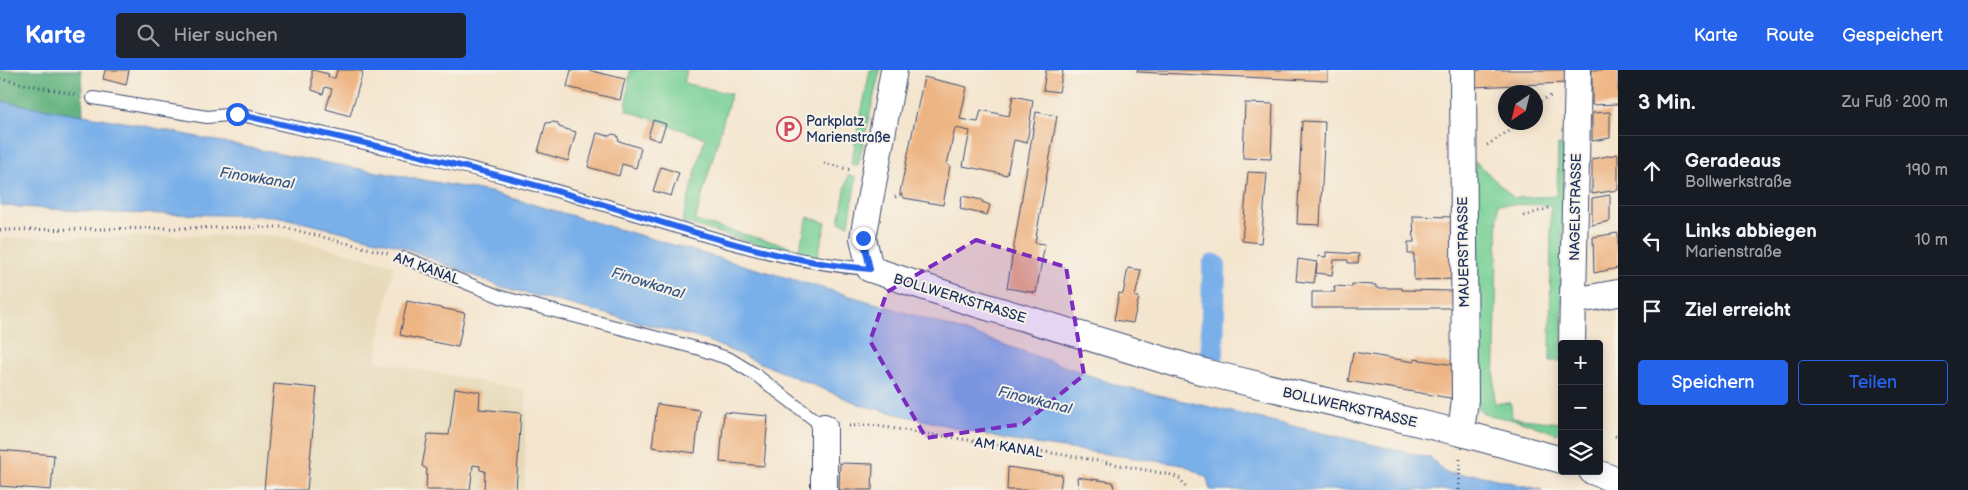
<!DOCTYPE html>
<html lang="de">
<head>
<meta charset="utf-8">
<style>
	:root { --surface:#171b24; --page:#20242c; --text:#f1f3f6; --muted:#9ea1a6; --line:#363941; --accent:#2563eb }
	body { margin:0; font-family:"Balsamiq Sans",sans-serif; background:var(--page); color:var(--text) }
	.controls { position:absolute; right:15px; bottom:15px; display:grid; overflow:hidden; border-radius:5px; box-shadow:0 2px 12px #0003 }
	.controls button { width:45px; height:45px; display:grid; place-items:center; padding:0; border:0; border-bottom:1px solid var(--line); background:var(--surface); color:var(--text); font:25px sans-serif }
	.compass { position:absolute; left:1498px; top:15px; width:45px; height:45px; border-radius:50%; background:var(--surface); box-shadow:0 2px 12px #0003; rotate:215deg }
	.stop { position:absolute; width:15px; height:15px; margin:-11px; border:4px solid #2563eb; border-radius:50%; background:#fff }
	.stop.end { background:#2563eb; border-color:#fff; box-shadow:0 1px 5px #0008 }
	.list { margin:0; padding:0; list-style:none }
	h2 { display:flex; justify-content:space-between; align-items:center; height:65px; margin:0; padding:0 20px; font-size:21px }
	h2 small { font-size:16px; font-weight:400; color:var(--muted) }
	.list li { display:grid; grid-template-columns:32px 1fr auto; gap:15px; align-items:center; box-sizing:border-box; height:70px; padding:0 20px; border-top:1px solid var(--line) }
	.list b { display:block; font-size:19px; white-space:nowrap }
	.list p { margin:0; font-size:16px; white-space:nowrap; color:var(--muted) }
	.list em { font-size:16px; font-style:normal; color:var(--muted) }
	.actions { display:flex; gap:10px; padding:15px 20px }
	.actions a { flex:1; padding:11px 0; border:1px solid var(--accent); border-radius:5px; text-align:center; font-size:18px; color:var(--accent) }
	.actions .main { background:var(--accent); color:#fff }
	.icon { flex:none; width:28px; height:28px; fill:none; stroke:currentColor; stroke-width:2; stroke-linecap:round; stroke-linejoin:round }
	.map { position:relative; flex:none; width:1618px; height:420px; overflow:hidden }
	header { display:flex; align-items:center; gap:30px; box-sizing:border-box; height:70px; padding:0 25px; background:var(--accent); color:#fff }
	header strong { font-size:24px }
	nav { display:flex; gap:28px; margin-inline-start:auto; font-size:18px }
	.search { width:350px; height:45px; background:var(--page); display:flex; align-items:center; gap:12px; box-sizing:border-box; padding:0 18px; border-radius:5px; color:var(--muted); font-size:19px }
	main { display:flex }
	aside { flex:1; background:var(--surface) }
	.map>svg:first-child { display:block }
	.built { fill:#e7daba }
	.green { fill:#78d096; stroke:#4a807a }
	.forest { fill:#62b27f; stroke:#3e706e }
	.water { fill:#7ab0e9; stroke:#4a70a4 }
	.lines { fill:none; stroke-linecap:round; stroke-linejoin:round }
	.canal { stroke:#7ab0e9; stroke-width:24 }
	.building { fill:#eeb584 }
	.lane-casing { stroke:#3c4a6f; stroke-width:14 }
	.street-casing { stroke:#3c4a6f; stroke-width:28 }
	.path { stroke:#3c4a6f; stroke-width:3; stroke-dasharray:1 4; stroke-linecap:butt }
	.lane { stroke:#fff; stroke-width:12 }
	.street { stroke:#fff; stroke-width:26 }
	.route { stroke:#2563eb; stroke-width:6 }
	.marked { fill:#7b2cbf; fill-opacity:0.2; stroke:#7b2cbf; stroke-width:4; stroke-dasharray:10 6; stroke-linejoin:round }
	.labels { text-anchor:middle; stroke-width:4; stroke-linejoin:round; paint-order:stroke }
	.poi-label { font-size:14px; fill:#1b2f5e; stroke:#f7f3e8; text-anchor:start }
	.street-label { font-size:14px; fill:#1b2f5e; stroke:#f7f3e8 }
	.water-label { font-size:15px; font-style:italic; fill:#385688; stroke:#f7f3e8 }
</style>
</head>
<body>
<header>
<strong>Karte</strong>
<div class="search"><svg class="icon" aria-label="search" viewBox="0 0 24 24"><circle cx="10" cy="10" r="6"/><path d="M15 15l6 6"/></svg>Hier suchen</div>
<nav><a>Karte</a><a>Route</a><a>Gespeichert</a></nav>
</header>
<main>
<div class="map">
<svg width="1618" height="420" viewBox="0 0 1618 420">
	<rect width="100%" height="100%" fill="#f7f3e8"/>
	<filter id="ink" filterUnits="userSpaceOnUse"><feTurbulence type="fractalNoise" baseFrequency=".02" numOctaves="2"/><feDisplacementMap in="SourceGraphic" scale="10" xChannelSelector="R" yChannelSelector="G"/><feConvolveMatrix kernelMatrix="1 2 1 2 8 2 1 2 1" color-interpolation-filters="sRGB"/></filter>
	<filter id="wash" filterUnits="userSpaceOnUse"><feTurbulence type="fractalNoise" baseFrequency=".0096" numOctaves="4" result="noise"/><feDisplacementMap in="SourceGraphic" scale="20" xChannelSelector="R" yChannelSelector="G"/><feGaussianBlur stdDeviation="1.12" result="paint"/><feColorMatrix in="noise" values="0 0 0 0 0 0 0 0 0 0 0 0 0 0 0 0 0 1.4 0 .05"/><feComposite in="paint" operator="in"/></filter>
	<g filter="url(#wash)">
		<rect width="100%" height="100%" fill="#f4e5ce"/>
		<path class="built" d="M276,165l118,30 -19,96 151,29 -1,100h-525v-252z"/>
		<g class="green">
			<path d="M630,0h57l-3,13 47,11 -36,127 104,28 9,-32 18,6 -9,35 -60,-14 -75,-22 23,-84 -79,-28z"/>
			<path d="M870,0h10l-22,96 -7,-2z"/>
			<path d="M1558,75l5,1 -1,215h-12l1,-156 -53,-1 -4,199h17l1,15 49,5 -4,11 -33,-12 -40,-8 -5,-5 -3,-11 -1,-237 39,37 43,-2z"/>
			<path d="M848,105l8,2 -7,48 -10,-3z"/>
		</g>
		<path class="forest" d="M0,0h81l2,45 -83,-13z"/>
		<path class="water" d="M0,31l130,22 169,35 191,34 398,115 112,36 119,43 312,72 15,15 20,2 9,-1 67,16h-332l-3,-12 -23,-13 -177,-25 -143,-34 -161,-67 -204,-53 -101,-41 -122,-29 -162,-3 -109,-7 -5,-1z"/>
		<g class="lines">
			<path class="canal" d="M1212,283l2,-87"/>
		</g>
		<g id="blocks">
			<g class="building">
				<path d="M105,0h24l-3,15 -23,-6z"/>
				<path d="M312,0l17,4 -1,3 7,1 2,-8h19l7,2 -13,44 -24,-7 6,-20 -7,-2 -2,7 -11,-4z"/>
				<path d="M571,0h17l37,9 -5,21 -53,-13z"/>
				<path d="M1046,0h17l-4,22 -16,-2z"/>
				<path d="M1137,0h191v11l-191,-9z"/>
				<path d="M1474,0h92v13l-93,4z"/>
				<path d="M1592,0h26v34l-26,1z"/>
				<path d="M924,7l43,10 -7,32 18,3 3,-12 28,6 4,-20 20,4 -6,43 -13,-3 -7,35 -44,-9 7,-35 -15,-3 -8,37 3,1 -7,39 -39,-7 -4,-6z"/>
				<path d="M1245,33l28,1 -2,55 -28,-1z"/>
				<path d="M1036,42l21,4 -22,127 10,1 -9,49 -29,-5z"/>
				<path d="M1610,42v26l-18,3v-28z"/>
				<path d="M653,50l13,4 -6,17 -12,-4z"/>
				<path d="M1302,51l23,1 -5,103 -23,-1z"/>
				<path d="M553,52l5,1 1,4 17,5 -8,29 -30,-9 8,-29z"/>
				<path d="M597,63l12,3 4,-2 4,1 2,6 22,7 -5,20 -14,-4 -3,12 -31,-9z"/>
				<path d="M1618,84v36l-26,4v-35z"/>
				<path d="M661,97l18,6 -8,23 -18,-5z"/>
				<path d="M1248,102l19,1 -6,70 -19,-2z"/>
				<path d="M1610,125v26l-18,4v-27z"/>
				<path d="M962,126l20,4v2l8,3 -3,10 -27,-6z"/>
				<path d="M1413,146l40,1v62l-39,1v-26h-6v-12h6z"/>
				<path d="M1618,163v35l-24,5 -1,-36z"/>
				<path d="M1326,182l33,2 -1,9h-10v-3h-14l-2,15 -16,-2 2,-17 8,1z"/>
				<path d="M1298,189l19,3 -3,21 -18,-2z"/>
				<path d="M1128,198l13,2 -6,27h4l-6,26 -19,-3 5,-27 4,1z"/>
				<path d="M1352,214l24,1v3h26v2l51,1 1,17h-142v-16h23l-1,-6 18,1z"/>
				<path d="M407,231l58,12 -7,34 -58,-12z"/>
				<path d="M1353,282l61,10v-3l41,6 1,34 -108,-18z"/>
				<path d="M274,314l43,4 -10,102h-43z"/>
				<path d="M455,318l25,4 -1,17 42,4 -5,77h-32l1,-19 -5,-1v-4l-7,-1 -3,25h-44l1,-21 -5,-3 6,-32 21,1z"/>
				<path d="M657,334l43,6 -5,43 -43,-6z"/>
				<path d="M724,342l44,4 -4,50 -44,-4z"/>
				<path d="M0,380l54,5 -3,35 -51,-4z"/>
				<path d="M840,393l33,1 -1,26h-33z"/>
				<path d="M1008,397l54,8 -2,15h-53z"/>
				<path d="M1077,407l36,5 1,8h-36z"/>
			</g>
		</g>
	</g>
	<g filter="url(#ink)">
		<use href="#blocks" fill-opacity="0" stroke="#3c4a6f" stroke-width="1"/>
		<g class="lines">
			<defs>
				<g id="lane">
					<path d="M93,28l114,19 30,-3c110,25 221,49 330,80 100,28 199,67 303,75"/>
					<path d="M405,188l96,39 199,52 30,10 26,16 68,52"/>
				</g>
				<g id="street">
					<path d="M894,0l-31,168 7,31 94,31 240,72 257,61 101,27"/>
					<path d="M1573,231l45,-8"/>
					<path d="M1572,274l6,-274"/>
					<path d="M1461,363l4,-34 -2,-329"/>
					<path d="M1592,401l26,10"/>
					<path d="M824,420v-63"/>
				</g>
			</defs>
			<use href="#lane" class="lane-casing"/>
			<use href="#street" class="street-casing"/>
			<g class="path">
				<path d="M0,9l78,16"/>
				<path d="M1536,33l17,-8"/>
				<path d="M1487,75l24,-15 7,-8"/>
				<path d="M824,93l27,7"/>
				<path d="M895,127l7,-3"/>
				<path d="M1524,146l28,-9"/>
				<path d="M0,160l283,-3 107,27"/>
				<path d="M849,356l22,-1 206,32 95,18 9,4 6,11"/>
				<path d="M1615,366l3,1"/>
				<path d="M1459,420l1,-32"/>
			</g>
			<use href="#lane" class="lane"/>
			<use href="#street" class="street"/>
		</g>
	</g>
	<g class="lines" filter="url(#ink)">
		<path class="route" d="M237,44c110,25 221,49 330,80 100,28 199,67 303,75l-7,-31"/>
	</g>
	<path class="marked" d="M976,170l90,27 18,108 -61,49 -97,14 -56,-97 17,-49z"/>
	<defs>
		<symbol id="parking-ring" viewBox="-11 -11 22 22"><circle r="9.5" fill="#f7f3e8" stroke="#d1495b" stroke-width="1.5"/><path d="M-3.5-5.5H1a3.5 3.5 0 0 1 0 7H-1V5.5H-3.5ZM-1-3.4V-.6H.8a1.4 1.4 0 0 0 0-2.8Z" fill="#d1495b"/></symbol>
	</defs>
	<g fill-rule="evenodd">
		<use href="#parking-ring" x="775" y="45" width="28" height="28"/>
	</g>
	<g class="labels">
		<g class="poi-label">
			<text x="806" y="56">Parkplatz<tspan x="806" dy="16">Marienstraße</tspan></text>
		</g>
		<g class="street-label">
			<text transform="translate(1575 137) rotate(-89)" y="5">NAGELSTRASSE</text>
			<text transform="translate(1463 182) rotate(-91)" y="5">MAUERSTRASSE</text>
			<text transform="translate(427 198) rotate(20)" y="5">AM KANAL</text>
			<text transform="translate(960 228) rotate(17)" y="5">BOLLWERKSTRASSE</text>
			<text transform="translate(1350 337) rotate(13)" y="5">BOLLWERKSTRASSE</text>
			<text transform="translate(1009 377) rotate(9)" y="5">AM KANAL</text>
		</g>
		<g class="water-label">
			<text transform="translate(257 108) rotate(9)" y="5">Finowkanal</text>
			<text transform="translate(648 213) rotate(17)" y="5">Finowkanal</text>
			<text transform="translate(1035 330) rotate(14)" y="5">Finowkanal</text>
		</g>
	</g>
</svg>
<div class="controls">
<button>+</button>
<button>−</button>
<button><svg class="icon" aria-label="layers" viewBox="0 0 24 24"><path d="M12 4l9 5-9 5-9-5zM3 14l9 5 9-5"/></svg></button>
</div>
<svg class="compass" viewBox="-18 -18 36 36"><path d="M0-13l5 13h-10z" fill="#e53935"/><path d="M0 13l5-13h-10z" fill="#9ea1a6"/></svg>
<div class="stop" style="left:237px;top:44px"></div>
<div class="stop end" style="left:863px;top:168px"></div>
</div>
<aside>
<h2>3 Min.<small>Zu Fuß · 200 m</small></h2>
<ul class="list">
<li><svg class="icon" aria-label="ahead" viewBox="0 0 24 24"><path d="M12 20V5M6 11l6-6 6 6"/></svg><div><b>Geradeaus</b><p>Bollwerkstraße</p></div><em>190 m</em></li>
<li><svg class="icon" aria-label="left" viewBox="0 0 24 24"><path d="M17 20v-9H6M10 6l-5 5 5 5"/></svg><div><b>Links abbiegen</b><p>Marienstraße</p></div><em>10 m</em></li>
<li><svg class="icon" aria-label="arrive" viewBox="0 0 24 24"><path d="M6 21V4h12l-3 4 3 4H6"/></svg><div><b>Ziel erreicht</b></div></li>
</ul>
<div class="actions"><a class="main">Speichern</a><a>Teilen</a></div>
</aside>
</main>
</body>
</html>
